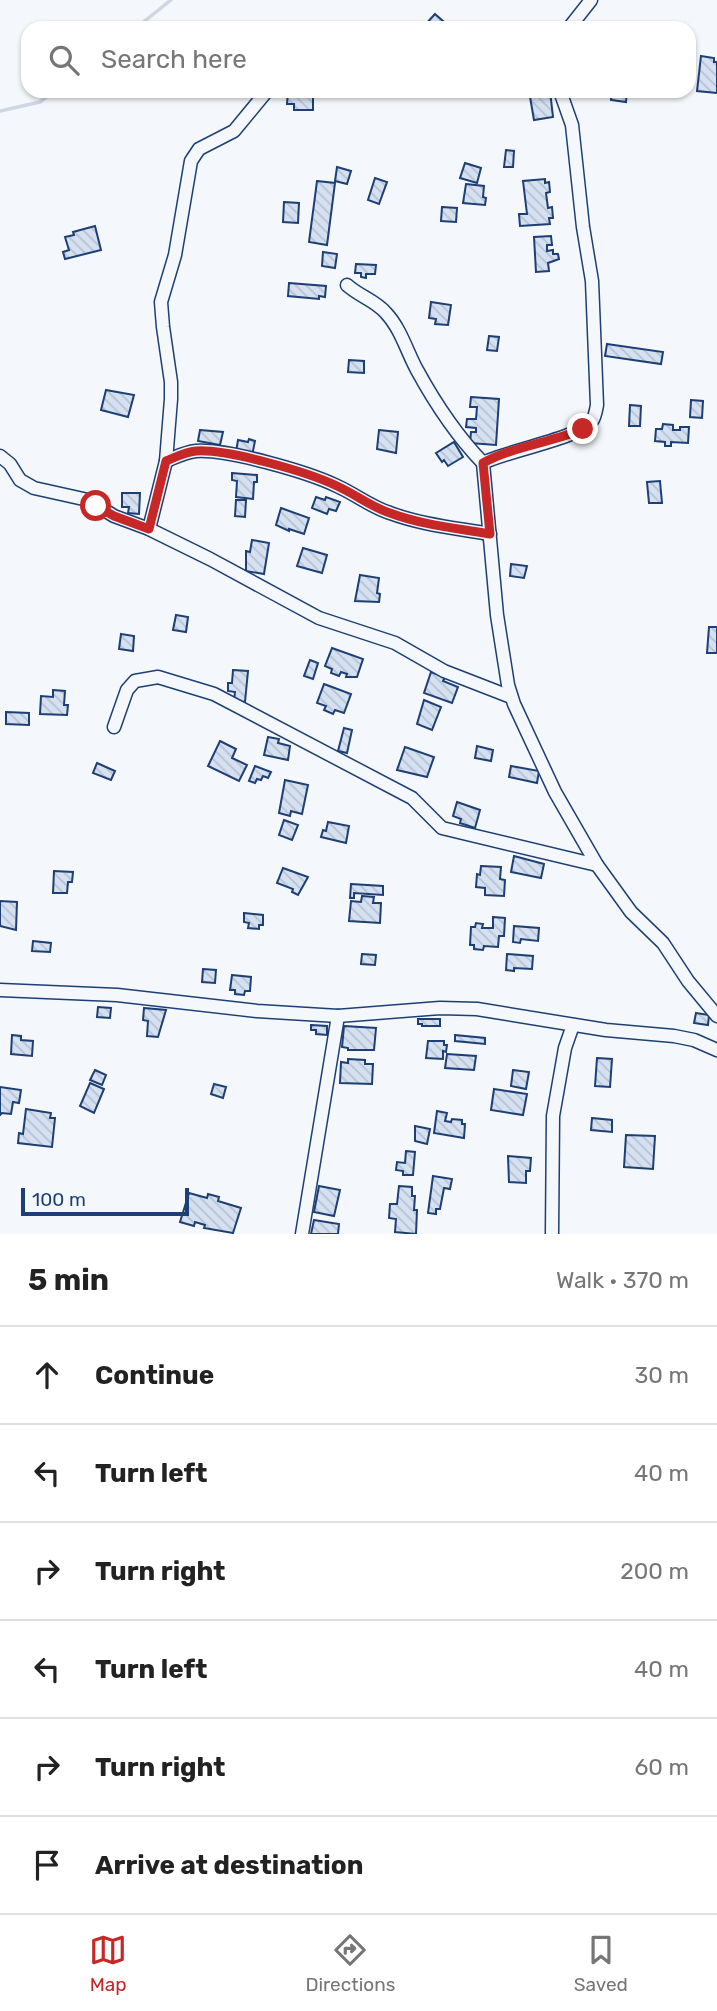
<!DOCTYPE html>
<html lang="en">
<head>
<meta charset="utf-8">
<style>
	:root { --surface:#fff; --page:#f2f2f2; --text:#222; --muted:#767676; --line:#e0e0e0; --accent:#c62828 }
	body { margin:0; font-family:Rubik,sans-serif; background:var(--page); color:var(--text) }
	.scale { position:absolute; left:21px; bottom:18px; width:168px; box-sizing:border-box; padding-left:7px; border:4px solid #1d3f73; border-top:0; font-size:19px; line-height:24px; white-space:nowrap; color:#1d3f73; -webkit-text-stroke:5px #f4f7fb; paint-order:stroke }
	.stop { position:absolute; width:21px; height:21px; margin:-16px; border:5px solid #c62828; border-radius:50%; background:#fff }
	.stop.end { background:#c62828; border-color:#fff; box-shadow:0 2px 7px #0008 }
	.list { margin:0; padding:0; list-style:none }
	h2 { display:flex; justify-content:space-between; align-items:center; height:91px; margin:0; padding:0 28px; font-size:30px }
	h2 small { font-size:23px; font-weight:400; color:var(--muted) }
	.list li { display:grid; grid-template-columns:46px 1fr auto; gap:21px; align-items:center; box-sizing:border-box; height:98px; padding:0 28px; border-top:2px solid var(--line) }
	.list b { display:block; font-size:26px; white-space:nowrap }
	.list em { font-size:23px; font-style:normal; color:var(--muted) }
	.icon { flex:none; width:38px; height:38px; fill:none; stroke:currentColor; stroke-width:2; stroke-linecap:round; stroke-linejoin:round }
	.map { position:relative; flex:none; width:717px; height:1234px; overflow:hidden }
	.search { position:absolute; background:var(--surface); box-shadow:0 2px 5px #0004; left:21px; right:21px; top:21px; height:77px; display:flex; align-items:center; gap:18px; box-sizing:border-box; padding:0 24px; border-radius:21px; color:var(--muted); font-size:26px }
	.sheet { height:679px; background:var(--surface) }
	nav { display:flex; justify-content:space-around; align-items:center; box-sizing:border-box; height:98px; border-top:2px solid var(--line); background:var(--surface); font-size:19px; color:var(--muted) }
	nav a { display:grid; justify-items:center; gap:4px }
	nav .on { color:var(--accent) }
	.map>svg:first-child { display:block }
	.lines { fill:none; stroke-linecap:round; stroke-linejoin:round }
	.stream { stroke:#cfd7e4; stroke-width:3.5 }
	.building { fill:url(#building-back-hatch); stroke:#1d3f73; stroke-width:2 }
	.minor-casing { stroke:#1d3f73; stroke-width:15 }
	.minor { stroke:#f4f7fb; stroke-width:12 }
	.route { stroke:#c62828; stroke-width:9 }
</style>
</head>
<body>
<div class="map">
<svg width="717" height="1234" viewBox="0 0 717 1234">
	<defs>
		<pattern id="building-back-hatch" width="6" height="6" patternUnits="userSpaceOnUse" patternTransform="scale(1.75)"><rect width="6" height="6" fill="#d5e0f0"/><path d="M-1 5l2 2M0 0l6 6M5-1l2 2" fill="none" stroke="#b6c1d1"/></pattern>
	</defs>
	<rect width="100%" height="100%" fill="#f4f7fb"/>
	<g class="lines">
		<g class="stream">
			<path d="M136,28l35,-28"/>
			<path d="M0,111l40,-9 14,-11"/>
		</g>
	</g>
	<g class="building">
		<path d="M435,14l16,14h-24l-3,-2z"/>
		<path d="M701,56l13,2v4h3v31l-20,-2z"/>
		<path d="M288,91h25v19h-19v-6h-7z"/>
		<path d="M529,91h21l3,26 -19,3z"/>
		<path d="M612,91h15l-1,11 -15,-2z"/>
		<path d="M506,150l8,1 -1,16h-9z"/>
		<path d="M465,163l16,5 -4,15 -17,-5z"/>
		<path d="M337,167l14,4 -4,13 -12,-3z"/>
		<path d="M375,178l12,4 -8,22 -11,-4z"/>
		<path d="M545,179v4l4,-1 1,10 -4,1 2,15 4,-1 1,11h-4l1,6 -30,2 -1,-12h8l-4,-33z"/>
		<path d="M317,181l18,2 -8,62 -18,-3z"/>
		<path d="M466,184l18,2 -1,11 3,1 -1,7 -22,-2z"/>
		<path d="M284,202l15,1 -1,20 -15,-1z"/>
		<path d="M442,207l15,1 -1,14 -15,-1z"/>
		<path d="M95,226l6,24 -36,9 -2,-7 6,-2 -4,-13 9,-2 -1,-3z"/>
		<path d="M551,236l1,9h-5v6l6,-1v4h5l1,5 -11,4 1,8 -13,1 -2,-35z"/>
		<path d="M323,252l14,2 -2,14 -13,-2z"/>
		<path d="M356,264l20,1 -1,9h-9v4l-5,-1v-4h-6z"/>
		<path d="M289,283l37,3 -1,11 -6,-1v3l-31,-3z"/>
		<path d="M431,302l20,3 -3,20 -13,-1 1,-5 -7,-1z"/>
		<path d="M489,336l10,1 -2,14 -10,-1z"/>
		<path d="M607,344l56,8 -2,12 -56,-8z"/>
		<path d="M349,360l15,1v12l-16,-1z"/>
		<path d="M106,390l28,5 -6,22 -27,-7z"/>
		<path d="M471,397l28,2 -3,46 -26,-2 1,-11h5v-4l-10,-1 1,-8h9l1,-12h-7z"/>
		<path d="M691,400l12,1 -1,17 -12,-1z"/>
		<path d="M630,405l11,1 -1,20h-11z"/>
		<path d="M663,424l10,1v5h7v-3h9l-1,16 -17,-1v4h-6v-4l-10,-1 1,-12h6z"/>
		<path d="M200,430l23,2 -3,13 -22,-4z"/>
		<path d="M379,430l19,2 -2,21 -19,-4z"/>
		<path d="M249,439l6,2 -3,15 -16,-4 2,-12 10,2z"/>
		<path d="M454,442l9,15 -15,9 -4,-6 -2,2 -6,-9z"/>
		<path d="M232,473l25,2v7h-3l-1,17 -17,-2 1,-16 -5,-1z"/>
		<path d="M660,481l2,22h-13l-2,-21z"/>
		<path d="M122,493h18l-1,21 -11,-1 1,-6h-7z"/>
		<path d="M316,497l9,3 1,-3 14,5 -4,9 -7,-2 -2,5 -15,-6z"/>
		<path d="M236,500h10l-1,17 -10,-1z"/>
		<path d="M281,508l28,10 -5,16 -15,-5v2l-13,-6z"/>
		<path d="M252,540l17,3 -5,31 -18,-3v-20l4,1z"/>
		<path d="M303,548l24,7 -5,18 -25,-7z"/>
		<path d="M511,564l16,2 -3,12 -14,-2z"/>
		<path d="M360,575l19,3 -2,15 3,1 -1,8 -24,-1z"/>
		<path d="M176,615l12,2 -2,15 -13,-2z"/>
		<path d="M709,627h8v26h-10z"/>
		<path d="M121,634l13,2 -1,15 -14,-2z"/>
		<path d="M332,648l31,11 -6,18h-11l1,-3 -6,-2 -2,4 -8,-3 1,-4 -7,-3z"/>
		<path d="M310,660l8,3 -5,16 -9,-3z"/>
		<path d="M233,670l15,1 -3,31 -11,-1 1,-9 -7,-1v-8h4z"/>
		<path d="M431,672l14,5 -2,4 15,6 -6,16 -28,-10z"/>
		<path d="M324,684l27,10 -7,19 -9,-3 -2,4 -9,-4 2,-4 -9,-3z"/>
		<path d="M53,690l12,1 -1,14h4l-1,10 -27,-1 1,-18 12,1z"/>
		<path d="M424,700l17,7 -9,23 -15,-6z"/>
		<path d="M6,712l23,1v12l-23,-1z"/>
		<path d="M344,728l8,2 -5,23 -9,-2z"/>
		<path d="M268,737l11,2 -1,4 12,3 -2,14 -24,-5z"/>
		<path d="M220,741l16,8 -4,9 15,7 -8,16 -31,-15z"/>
		<path d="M477,746l16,4 -2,11 -16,-3z"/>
		<path d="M405,747l29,10 -7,20 -30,-7z"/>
		<path d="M97,763l18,8 -4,9 -18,-7z"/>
		<path d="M255,766l16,6 -3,6 -5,-2 -2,4 -4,-1 -2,4 -6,-2z"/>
		<path d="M511,766l28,5 -2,12 -28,-6z"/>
		<path d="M285,780l23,5 -6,29 -11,-3 -1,5 -11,-3z"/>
		<path d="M457,802l23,8 -5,18 -15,-5 1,-4 -8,-3z"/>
		<path d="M284,820l14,5 -6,15 -13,-5z"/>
		<path d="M328,822l21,4 -3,17 -25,-6 2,-7 3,1z"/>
		<path d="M514,856l30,8 -3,14 -30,-6z"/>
		<path d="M481,866l20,1 -1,12 5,1 -1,16 -19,-1v-7l-9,-1 1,-13 3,1z"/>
		<path d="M283,868l25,9 -10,18 -6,-3 1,-3 -16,-6z"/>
		<path d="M54,871l19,1 -1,10h-4l-1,11h-14z"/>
		<path d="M351,884l32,2v9l-29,-2v5h-4z"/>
		<path d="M362,896l12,1 -1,6h8l-1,20 -31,-2 2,-20 10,1z"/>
		<path d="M0,901l17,1 -1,28 -16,-4z"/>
		<path d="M244,913l19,2v10h-4v4l-11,-1 1,-5 -5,-1z"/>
		<path d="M493,917l12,1 -1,18h-5l-1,11 -14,-1 -1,4 -9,-1v-4h-4l1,-18h4l1,-4 7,1 -1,4h11z"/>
		<path d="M514,926l25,2 -1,13 -17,-2 -1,4 -7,-1z"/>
		<path d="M33,941l18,2 -1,9 -18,-1z"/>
		<path d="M362,954l14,1 -1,10 -14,-1z"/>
		<path d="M507,954l26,2 -1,13 -18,-1v3l-8,-1z"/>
		<path d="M203,969l13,1 -1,13 -13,-1z"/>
		<path d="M232,975l19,2 -1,14h-5l-1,4 -9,-1v-4h-5z"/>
		<path d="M98,1007l13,1 -1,10 -13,-1z"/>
		<path d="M144,1008l22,2 -8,27 -11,-1 1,-15 -5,-1z"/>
		<path d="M696,1013l13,2 -1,10 -14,-2z"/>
		<path d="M418,1019h22v7h-18v-2h-4z"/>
		<path d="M311,1025l16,1v9l-11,-1v-4h-5z"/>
		<path d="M344,1026l32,2 -2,22h-26v-2l-6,-1z"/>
		<path d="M12,1035l9,1v4l12,1 -1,15 -21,-2z"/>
		<path d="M455,1035l30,3v6l-30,-3z"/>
		<path d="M428,1041h16v4h3l-1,7 -3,-1v8l-17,-1z"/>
		<path d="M447,1054l29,2 -2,14 -29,-2z"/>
		<path d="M597,1058l15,1 -2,28 -15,-1z"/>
		<path d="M348,1059l17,1v4h8l-1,20 -32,-1 1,-21 7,1z"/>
		<path d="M95,1070l11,5 -4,10 -12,-5z"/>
		<path d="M513,1070l16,2 -3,17 -15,-3z"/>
		<path d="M90,1083l14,6 -10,24 -14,-7z"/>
		<path d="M214,1084l12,3 -3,11 -12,-4z"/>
		<path d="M0,1087l21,3 -2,13 -6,-1 -2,12 -9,-1 -2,2z"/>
		<path d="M494,1089l33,5 -4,21 -32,-5z"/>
		<path d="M26,1109l25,4 -1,5h5l-3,29 -34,-4 1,-10 4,1z"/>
		<path d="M437,1111l10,2 -2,8 6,1 1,-3 10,1v4h3l-1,14 -30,-5z"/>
		<path d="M592,1118l20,2v12l-21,-2z"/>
		<path d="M415,1126l15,3 -3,15 -12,-3z"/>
		<path d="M626,1135l29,1 -2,33 -29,-2z"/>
		<path d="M406,1151l9,1 -2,23h-10v-4l-7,-1 1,-8 8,1z"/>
		<path d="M508,1156l23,2 -1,13h-4v12l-17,-1z"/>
		<path d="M433,1176l19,3 -2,10 -6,-1 -4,21h-4v5l-8,-1z"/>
		<path d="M319,1186l21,4 -6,26 -20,-4z"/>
		<path d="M399,1186l13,1v9h3l-1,14h3l-1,24 -21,-2 1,-13 -7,-1 1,-14h7z"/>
		<path d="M189,1193l18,5 1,-4 11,3 -1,4 23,7 -8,25 -29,-5 1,-3 -10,-3 -1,4 -14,-4z"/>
		<path d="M314,1220l25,4 -1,10h-27z"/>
	</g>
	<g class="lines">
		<defs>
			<g id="minor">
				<path d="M569,28l22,-28"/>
				<path d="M560,91l12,34 11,102 9,54 5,124c-1,5 -2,12 -5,16 -12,17 -86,30 -109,42l14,152 11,70 6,19 41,88 42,73 34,47 32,31 25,38 29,35"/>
				<path d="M347,285c12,11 29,16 39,28 15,16 21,39 31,57 18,33 40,66 66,93"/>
				<path d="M0,456l10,8 10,16 14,8 54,12 26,16 35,13 61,30 109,59 76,25 49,28 67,26"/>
				<path d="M166,461c10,-4 19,-9 30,-10 32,-2 112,21 141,35 18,8 34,21 53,27 32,12 66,15 100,21"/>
				<path d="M149,529l17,-68 5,-62v-17l-8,-55 -2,-25 14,-47 16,-94 8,-12 35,-18 33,-40"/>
				<path d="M114,727l13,-37 8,-9 23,-4 56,17 198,104 30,30 155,37"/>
				<path d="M0,990l117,5 140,16 81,5 102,-8 37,1 129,21 68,6 20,4 23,10"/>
				<path d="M302,1234l36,-218"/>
				<path d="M552,1234l1,-118 12,-68 8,-23"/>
			</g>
		</defs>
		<use href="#minor" class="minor-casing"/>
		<use href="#minor" class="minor"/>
	</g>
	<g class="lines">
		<path class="route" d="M96,506l18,10 35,13 17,-68c10,-4 19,-9 30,-10 32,-2 112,21 141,35 18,8 34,21 53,27 32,12 66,15 100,21l-7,-71c31,-17 67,-20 100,-34"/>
	</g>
</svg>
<div class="scale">100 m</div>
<div class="stop" style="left:96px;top:506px"></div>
<div class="stop end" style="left:583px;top:429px"></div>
<div class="search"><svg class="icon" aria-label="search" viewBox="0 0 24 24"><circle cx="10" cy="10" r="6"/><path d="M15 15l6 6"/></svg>Search here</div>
</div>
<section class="sheet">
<h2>5 min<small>Walk · 370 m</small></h2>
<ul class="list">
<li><svg class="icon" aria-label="ahead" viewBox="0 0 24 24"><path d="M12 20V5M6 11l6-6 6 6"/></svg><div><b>Continue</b></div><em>30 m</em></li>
<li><svg class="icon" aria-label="left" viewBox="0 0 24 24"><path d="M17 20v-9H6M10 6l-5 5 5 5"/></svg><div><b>Turn left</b></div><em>40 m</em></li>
<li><svg class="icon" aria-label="right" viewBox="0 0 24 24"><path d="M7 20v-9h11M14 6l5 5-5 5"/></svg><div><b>Turn right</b></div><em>200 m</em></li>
<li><svg class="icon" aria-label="left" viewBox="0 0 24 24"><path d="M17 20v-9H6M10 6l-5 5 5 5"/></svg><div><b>Turn left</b></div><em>40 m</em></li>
<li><svg class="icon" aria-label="right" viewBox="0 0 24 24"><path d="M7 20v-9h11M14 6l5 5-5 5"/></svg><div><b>Turn right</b></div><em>60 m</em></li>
<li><svg class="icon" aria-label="arrive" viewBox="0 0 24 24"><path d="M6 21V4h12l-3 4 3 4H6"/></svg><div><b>Arrive at destination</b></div></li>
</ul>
</section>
<nav>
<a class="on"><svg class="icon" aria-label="map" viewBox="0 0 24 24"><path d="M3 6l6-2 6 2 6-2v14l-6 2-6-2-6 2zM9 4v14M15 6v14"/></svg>Map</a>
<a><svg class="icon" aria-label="directions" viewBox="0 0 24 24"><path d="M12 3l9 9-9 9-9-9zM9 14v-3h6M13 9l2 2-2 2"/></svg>Directions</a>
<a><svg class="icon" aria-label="saved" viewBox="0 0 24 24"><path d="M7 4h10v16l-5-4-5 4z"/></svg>Saved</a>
</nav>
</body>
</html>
